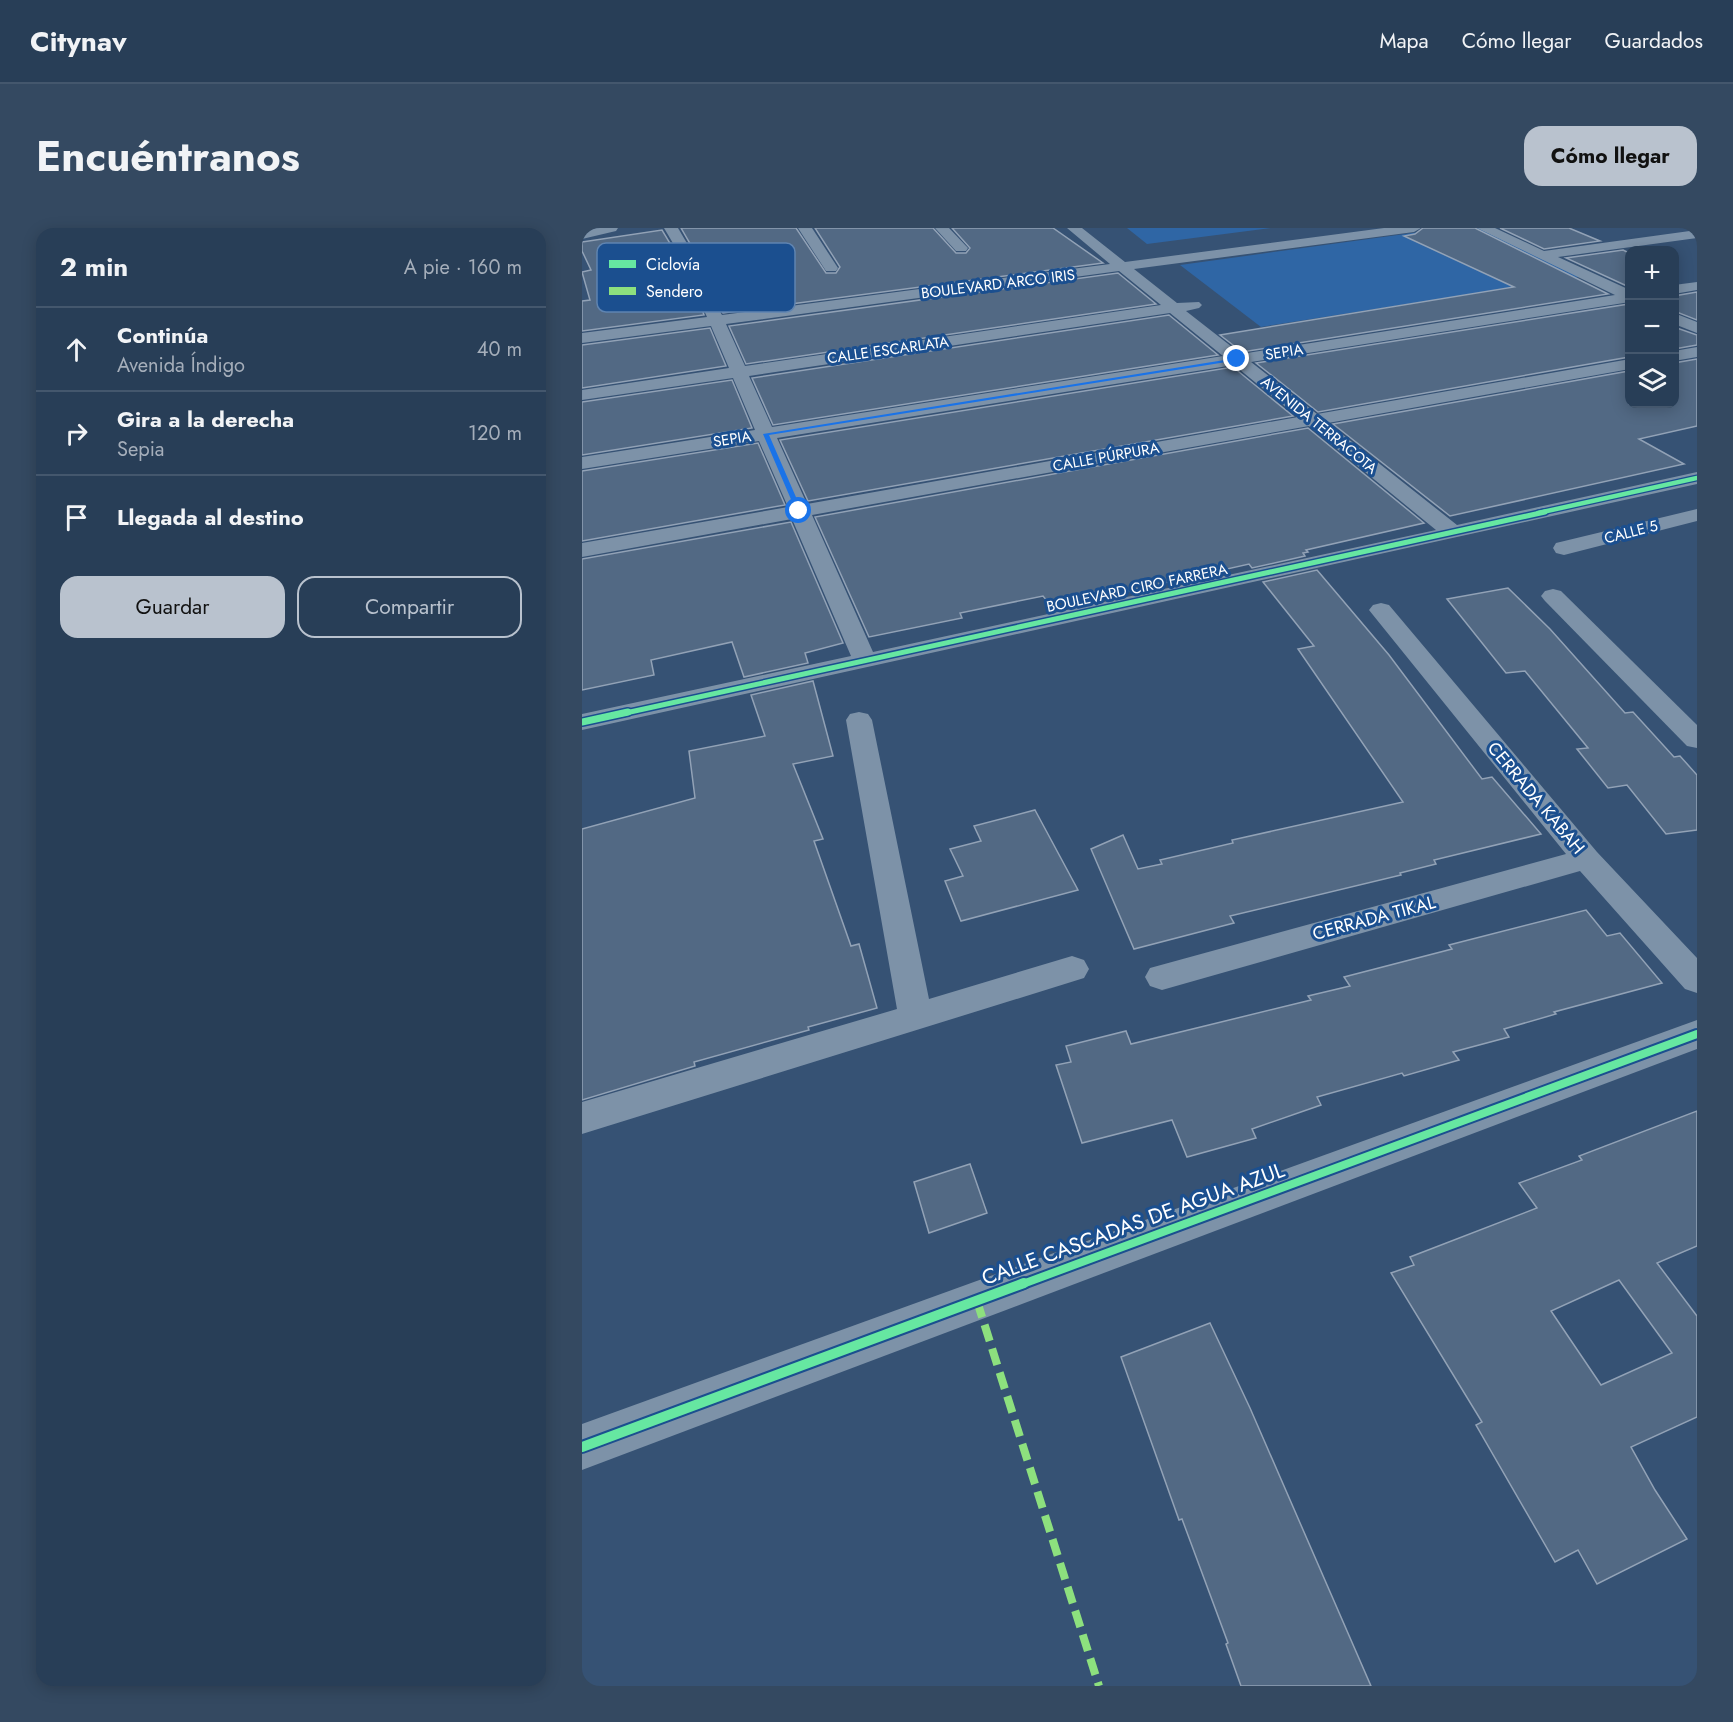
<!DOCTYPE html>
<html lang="es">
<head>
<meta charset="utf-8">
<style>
	:root { --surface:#283e57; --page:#344961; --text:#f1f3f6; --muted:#a5aeba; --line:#44576d; --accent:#b9c2ce }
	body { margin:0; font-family:Jost,sans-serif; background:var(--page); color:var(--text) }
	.controls { position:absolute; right:18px; top:18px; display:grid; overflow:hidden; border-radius:12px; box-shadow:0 3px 15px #0003 }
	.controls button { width:54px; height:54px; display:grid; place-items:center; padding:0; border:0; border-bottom:2px solid var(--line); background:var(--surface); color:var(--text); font:30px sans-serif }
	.stop { position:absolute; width:18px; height:18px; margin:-14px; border:4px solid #1a73e8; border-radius:50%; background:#fff }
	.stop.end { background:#1a73e8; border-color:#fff; box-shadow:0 2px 6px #0008 }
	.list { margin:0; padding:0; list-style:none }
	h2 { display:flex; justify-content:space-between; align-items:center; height:78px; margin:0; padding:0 24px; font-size:26px }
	h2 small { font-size:20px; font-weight:400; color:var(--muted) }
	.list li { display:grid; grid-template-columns:39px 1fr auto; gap:18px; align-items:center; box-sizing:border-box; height:84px; padding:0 24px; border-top:2px solid var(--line) }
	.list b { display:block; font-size:22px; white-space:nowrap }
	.list p { margin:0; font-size:20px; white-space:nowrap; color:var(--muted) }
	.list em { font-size:20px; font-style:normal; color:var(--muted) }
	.actions { display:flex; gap:12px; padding:18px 24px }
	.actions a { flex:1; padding:14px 0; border:2px solid var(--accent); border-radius:18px; text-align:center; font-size:21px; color:var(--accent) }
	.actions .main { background:var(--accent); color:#111 }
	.icon { flex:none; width:33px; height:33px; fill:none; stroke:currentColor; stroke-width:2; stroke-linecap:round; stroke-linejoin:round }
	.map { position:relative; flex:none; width:1115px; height:1458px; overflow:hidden; border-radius:18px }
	header { display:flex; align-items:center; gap:36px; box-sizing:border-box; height:84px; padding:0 30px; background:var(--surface); border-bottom:2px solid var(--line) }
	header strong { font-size:28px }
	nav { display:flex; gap:33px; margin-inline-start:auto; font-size:21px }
	.intro { display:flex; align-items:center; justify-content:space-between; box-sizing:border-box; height:144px; padding:0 36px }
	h1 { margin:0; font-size:42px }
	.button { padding:15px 27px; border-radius:18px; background:var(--accent); color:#111; font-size:21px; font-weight:700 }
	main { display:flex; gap:36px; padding:0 36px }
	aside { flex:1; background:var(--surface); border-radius:18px; box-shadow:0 3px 15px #0003 }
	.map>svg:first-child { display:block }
	.green { fill:#2f66a5 }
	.building { fill:#526984; stroke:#92a2b6; stroke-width:1.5; fill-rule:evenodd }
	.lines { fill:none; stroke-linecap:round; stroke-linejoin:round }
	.minor { fill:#7d92a8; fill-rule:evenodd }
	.quiet { stroke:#8de07e; stroke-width:8; stroke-dasharray:17 8; stroke-linecap:butt }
	.cycleway-far4-casing { stroke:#1b4f8f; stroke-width:7 }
	.cycleway-far3-casing { stroke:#1b4f8f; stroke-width:8 }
	.cycleway-far2-casing { stroke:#1b4f8f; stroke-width:10 }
	.cycleway-far1-casing { stroke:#1b4f8f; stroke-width:12 }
	.cycleway-casing { stroke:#1b4f8f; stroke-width:14 }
	.cycleway-far4 { stroke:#66e7a1; stroke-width:4.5 }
	.cycleway-far3 { stroke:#66e7a1; stroke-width:5 }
	.cycleway-far2 { stroke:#66e7a1; stroke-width:7 }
	.cycleway-far1 { stroke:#66e7a1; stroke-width:8 }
	.cycleway { stroke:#66e7a1; stroke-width:10 }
	.route { fill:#1a73e8 }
	.labels { text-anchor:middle; stroke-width:6; stroke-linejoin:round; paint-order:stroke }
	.far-street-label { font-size:15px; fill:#fff; stroke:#1b4f8f }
	.street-label { font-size:18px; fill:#fff; stroke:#1b4f8f }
	.near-street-label { font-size:21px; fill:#fff; stroke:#1b4f8f }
	.key { fill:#1b4f8f; stroke:#5f84b1; stroke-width:1.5 }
	.key-label { font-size:16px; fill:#fff }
</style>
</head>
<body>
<header>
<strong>Citynav</strong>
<nav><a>Mapa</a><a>Cómo llegar</a><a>Guardados</a></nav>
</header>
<div class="intro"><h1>Encuéntranos</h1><a class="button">Cómo llegar</a></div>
<main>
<aside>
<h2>2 min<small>A pie · 160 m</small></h2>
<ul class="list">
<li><svg class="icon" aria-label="ahead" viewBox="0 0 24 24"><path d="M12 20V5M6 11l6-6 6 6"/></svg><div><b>Continúa</b><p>Avenida Índigo</p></div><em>40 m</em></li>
<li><svg class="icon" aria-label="right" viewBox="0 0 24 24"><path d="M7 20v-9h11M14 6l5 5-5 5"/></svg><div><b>Gira a la derecha</b><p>Sepia</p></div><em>120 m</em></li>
<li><svg class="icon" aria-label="arrive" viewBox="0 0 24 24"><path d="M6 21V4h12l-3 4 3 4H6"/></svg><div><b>Llegada al destino</b></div></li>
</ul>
<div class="actions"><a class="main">Guardar</a><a>Compartir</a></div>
</aside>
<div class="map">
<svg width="1115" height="1458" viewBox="0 0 1115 1458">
	<rect width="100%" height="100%" fill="#365274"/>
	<g class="green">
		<path d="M545,0h144l-124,16z"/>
		<path d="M867,0h30l101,49 -319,50 -81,-62z"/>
	</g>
	<g class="building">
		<path d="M99,0h115l30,45h10l4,-6 -25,-39h118l23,25h10l4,-5 -18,-20h101l50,35 -380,50 -5,-9 -8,-3 -9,6 3,8 -122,16v-30l8,-1 -8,-28 9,-2 -9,-19v-9l80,-12 36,60h14l2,-5z"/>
		<path d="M841,0h52l133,66 -366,58 -22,-17 294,-48 -110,-51 11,-2z"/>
		<path d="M918,0h69l31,13 -56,8z"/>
		<path d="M1041,22l6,3v34l-63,-29z"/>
		<path d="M536,45l38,31 -410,60 -17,-38z"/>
		<path d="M1115,64v28l-23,-9v-15z"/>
		<path d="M1047,76v53l-311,55 -62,-49z"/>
		<path d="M587,87l49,40 -445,70 -21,-47z"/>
		<path d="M1092,99l23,8v10l-23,4z"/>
		<path d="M128,100l16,38 -144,22v-43z"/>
		<path d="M1115,131v67l-58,13 45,25 -234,52 -117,-92 296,-53v33h45v-41z"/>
		<path d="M651,139l60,49 -485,85 -28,-61z"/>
		<path d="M150,152l20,48 -170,27v-53z"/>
		<path d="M726,200l116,95 -118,27 2,2 -5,1 2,3 -53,12 -3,-4 -129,29 -5,-6 -67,15 -5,-6 -83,17 2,5 -93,19 -54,-120z"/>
		<path d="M176,215l27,62 -203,36v-70z"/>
		<path d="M209,294l52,121 -38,10 3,10 -64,14 -12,-35 -81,18 3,15 -72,15v-131z"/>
		<path d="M735,342l72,85 93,124 10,-2 49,57 -107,26 2,4 -36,9 1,2 -171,41 4,7 -100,26 -43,-100 32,-14 15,34 24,-5 -2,-4 73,-17 -1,-3 171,-38 -105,-153 16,-3 -51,-64z"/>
		<path d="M926,360l42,41 75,84 8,-1 41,45 6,-1 17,19v55l-31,4 -39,-49 -19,3 -31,-39 11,-1 -63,-77 -19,2 -59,-74z"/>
		<path d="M231,453l20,75 -40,8 30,75 -9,2 37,105 8,-2 18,64 -69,19 1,3 -115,32 1,4 -113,34v-271l113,-31 -6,-47 76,-15 -14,-41z"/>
		<path d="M453,582l43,80 -117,31 -16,-40 18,-5 -13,-27 31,-8 -7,-15z"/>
		<path d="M1004,682l21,26 13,-3 42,50 -108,29 2,2 -52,15 5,8 -56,15 6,8 -55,16 -2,-3 -85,24 4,8 -69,24 4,9 -69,19 -15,-37 -90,23 -26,-78 15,-3 -5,-16 60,-15 5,13 180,-44 -3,-4 42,-10 -6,-9 108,-28 -3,-4z"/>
		<path d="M1115,883v135l-40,17 40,53v101l-66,30 24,43 32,49 -90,45 -19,-34 -23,12 -79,-137 6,-3 -91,-149 23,-8 -4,-8 127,-49 -18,-25 63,-23 -3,-4zM1037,1052l53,73 -71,32 -50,-74z"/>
		<path d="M388,936l17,49 -58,20 -15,-51z"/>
		<path d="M628,1095l40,85 121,278h-130l-15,-42 2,-1 -46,-124 -3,1 -58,-163z"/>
	</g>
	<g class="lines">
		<g class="minor">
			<path d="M13,0h23l-2,3 -34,8v-8z"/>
			<path d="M82,0h14l34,58 -2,3h-10z"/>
			<path d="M216,0h14l26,40 -2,3h-10z"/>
			<path d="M353,0h14l19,20 -2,3h-10z"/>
			<path d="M485,0h15l43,34 259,-34h37l-7,4 -280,37 43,34 22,-1 3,3 -3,3 -13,3 55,43 374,-59 -138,-67h18l49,23 153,-21v8l-139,19 72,33v12l-379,60 66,52 313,-55v10l-302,54 129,102 240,-53v12l-1115,246v-16l269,-58 -59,-137 -210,38v-14l206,-36 -29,-66 -177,28v-12l173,-27 -22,-52 -151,22v-10l147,-22 -18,-42 -129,17v-10l125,-16 -4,-9 8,-5 5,2 6,10 388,-51zM537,43l42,34 -416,61 -19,-42zM588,85l53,43 -451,71 -23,-51zM652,137l64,52 -491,87 -30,-66zM727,198l127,104 -563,122 -61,-137z"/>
			<path d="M1115,54v8l-23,4v-9z"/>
			<path d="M1092,85l23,9v11l-23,-9z"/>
			<path d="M1115,119v10l-23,4v-10z"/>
			<path d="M1115,281v12l-133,34 -8,-2 -3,-5 3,-5z"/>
			<path d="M971,361l8,2 136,134v23l-10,-2 -142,-145 -4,-5 4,-5z"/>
			<path d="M799,375l8,2 208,247 100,106v35l-12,-4 -105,-118 -418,119 -12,-4 -5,-9 5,-9 416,-114 -193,-239 -4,-5 4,-5z"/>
			<path d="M277,484l9,2 4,6 57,279 143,-43 12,4 5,9 -5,9 -502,156v-32l315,-93 -51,-289 4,-6z"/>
			<path d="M1115,792v29l-1115,421v-46z"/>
		</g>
		<path class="quiet" d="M395,1073l122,385"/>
		<defs>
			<path id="cycleway-far4" d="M956,285l159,-35"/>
			<path id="cycleway-far3" d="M39,486l924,-202"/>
			<path id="cycleway-far2" d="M0,494l46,-10"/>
			<path id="cycleway-far1" d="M438,1057l677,-251"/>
			<path id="cycleway" d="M0,1219l442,-164"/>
		</defs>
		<use href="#cycleway-far4" class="cycleway-far4-casing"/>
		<use href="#cycleway-far3" class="cycleway-far3-casing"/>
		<use href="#cycleway-far2" class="cycleway-far2-casing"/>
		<use href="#cycleway-far1" class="cycleway-far1-casing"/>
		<use href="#cycleway" class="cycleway-casing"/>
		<use href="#cycleway-far4" class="cycleway-far4"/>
		<use href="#cycleway-far3" class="cycleway-far3"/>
		<use href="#cycleway-far2" class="cycleway-far2"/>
		<use href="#cycleway-far1" class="cycleway-far1"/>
		<use href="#cycleway" class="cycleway"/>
	</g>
	<path class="route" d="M655,130l2,2 -470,75 33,76 -3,2 -3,-2 -33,-77z"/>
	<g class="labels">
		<g class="far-street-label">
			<text transform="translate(416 56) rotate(-7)" y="5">BOULEVARD ARCO IRIS</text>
			<text transform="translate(306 122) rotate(-8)" y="5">CALLE ESCARLATA</text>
			<text transform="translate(702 124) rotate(-9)" y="5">SEPIA</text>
			<text transform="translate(737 197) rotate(39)" y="5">AVENIDA TERRACOTA</text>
			<text transform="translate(150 211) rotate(-9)" y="5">SEPIA</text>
			<text transform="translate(524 229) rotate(-10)" y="5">CALLE PÚRPURA</text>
			<text transform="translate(1049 304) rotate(-14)" y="5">CALLE 5</text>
			<text transform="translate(555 360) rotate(-12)" y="5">BOULEVARD CIRO FARRERA</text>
		</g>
		<g class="street-label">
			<text transform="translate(954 570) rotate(50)" y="6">CERRADA KABAH</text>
			<text transform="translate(792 690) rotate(-15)" y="6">CERRADA TIKAL</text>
		</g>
		<g class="near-street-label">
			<text transform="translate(551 996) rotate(-20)" y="7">CALLE CASCADAS DE AGUA AZUL</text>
		</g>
	</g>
	<rect x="15" y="15" width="198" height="69" rx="9" class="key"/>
	<rect x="27" y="32" width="27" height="8" fill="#66e7a1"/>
	<rect x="27" y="59" width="27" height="8" fill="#8de07e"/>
	<g class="key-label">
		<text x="64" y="42">Ciclovía</text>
		<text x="64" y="69">Sendero</text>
	</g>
</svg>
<div class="controls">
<button>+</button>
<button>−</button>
<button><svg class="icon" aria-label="layers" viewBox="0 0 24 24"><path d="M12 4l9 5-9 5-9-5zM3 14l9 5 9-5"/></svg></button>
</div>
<div class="stop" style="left:217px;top:283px"></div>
<div class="stop end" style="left:655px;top:131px"></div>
</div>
</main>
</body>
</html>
